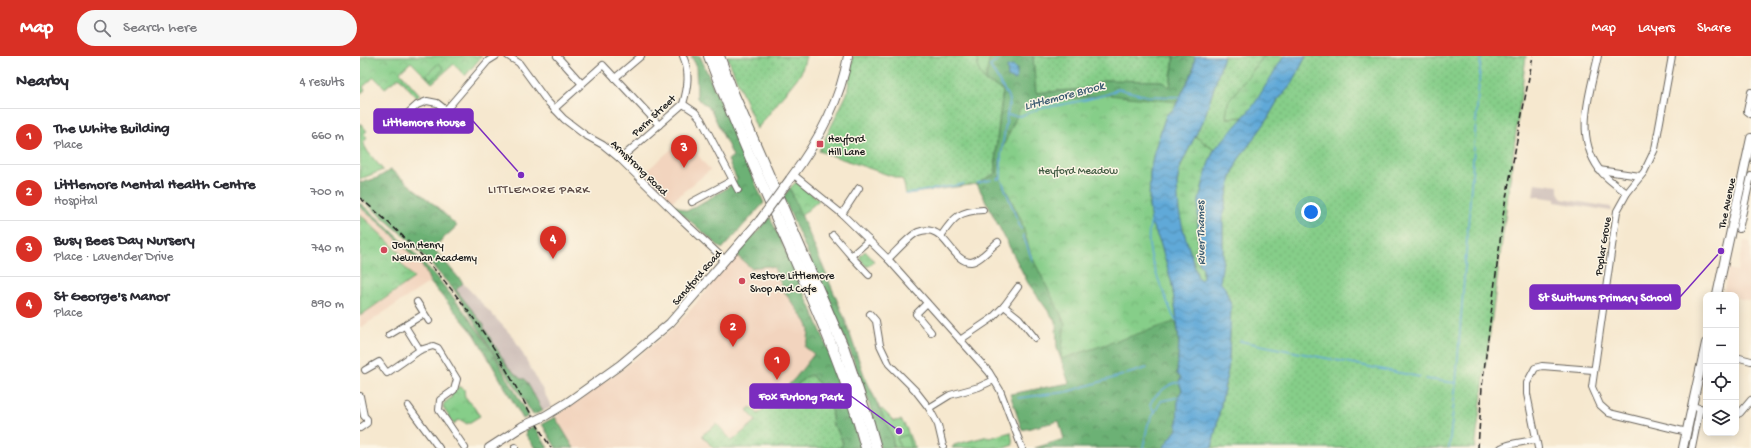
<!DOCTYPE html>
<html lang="en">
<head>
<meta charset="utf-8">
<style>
	:root { --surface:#fff; --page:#f7f7f7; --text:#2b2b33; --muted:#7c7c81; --line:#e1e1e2; --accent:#d93025 }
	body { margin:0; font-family:"Gochi Hand",sans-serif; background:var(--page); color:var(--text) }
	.controls { position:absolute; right:12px; bottom:12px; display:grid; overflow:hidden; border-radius:8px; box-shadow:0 2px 10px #0003 }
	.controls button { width:36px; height:36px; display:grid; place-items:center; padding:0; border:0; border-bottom:1px solid var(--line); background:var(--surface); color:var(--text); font:20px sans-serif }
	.you { position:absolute; left:951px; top:156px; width:14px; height:14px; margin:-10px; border:3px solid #fff; border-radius:50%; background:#1a73e8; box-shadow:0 0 0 6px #1a73e833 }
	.badge { display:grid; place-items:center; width:26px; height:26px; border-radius:50%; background:var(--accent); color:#fff; font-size:13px; font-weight:700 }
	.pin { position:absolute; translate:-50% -33px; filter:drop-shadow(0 1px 2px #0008) }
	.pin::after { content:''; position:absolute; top:21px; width:14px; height:12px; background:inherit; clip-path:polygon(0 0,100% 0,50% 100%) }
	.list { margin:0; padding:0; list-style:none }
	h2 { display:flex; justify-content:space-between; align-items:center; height:52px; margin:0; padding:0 16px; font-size:17px }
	h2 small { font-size:13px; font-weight:400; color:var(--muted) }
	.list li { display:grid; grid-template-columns:26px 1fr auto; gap:12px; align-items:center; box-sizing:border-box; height:56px; padding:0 16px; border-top:1px solid var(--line) }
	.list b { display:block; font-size:15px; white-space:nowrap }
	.list p { margin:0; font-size:13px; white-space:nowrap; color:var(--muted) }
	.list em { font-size:13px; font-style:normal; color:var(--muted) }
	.icon { flex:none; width:22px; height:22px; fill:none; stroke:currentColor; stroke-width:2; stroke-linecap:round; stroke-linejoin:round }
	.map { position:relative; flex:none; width:1391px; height:392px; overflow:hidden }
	header { display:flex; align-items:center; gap:24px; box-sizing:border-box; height:56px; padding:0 20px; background:var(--accent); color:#fff }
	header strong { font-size:19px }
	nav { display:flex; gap:22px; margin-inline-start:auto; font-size:14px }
	.search { width:280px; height:36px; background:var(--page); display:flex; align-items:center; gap:10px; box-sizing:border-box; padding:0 14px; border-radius:22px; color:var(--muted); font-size:15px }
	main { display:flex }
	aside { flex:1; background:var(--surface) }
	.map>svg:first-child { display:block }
	.built { fill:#f2d4be }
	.industrial { fill:#cfc0ba }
	.grass { fill:url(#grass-dots); stroke:#517552 }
	.forest { fill:url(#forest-crowns); stroke:#446648 }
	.wetland { fill:url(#wetland-marsh); stroke:#517552 }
	.park { fill:url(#park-crowns); stroke:#517552 }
	.garden { fill:#86ce89; stroke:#517552 }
	.water { fill:url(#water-waves); stroke:#3e627a }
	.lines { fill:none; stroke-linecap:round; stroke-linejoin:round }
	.stream { stroke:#60a9d8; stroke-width:1.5 }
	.minor-casing { stroke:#68635b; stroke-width:8 }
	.tertiary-casing { stroke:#68635b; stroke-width:10 }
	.primary-casing { stroke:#68635b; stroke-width:12 }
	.minor { stroke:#fff; stroke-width:6 }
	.tertiary { stroke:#fff; stroke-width:8 }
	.primary { stroke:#fff; stroke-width:10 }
	.rail { stroke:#1c1c1c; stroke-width:1.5; stroke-dasharray:6 3; stroke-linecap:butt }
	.tertiary-bridge-casing { stroke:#68635b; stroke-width:10; stroke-linecap:butt }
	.tertiary-bridge { stroke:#fff; stroke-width:8 }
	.poi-dot { fill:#d1495b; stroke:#fcf5e5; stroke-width:1.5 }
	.labels { text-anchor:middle; stroke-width:3; stroke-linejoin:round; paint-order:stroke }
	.street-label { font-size:11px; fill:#1c1c1c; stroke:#fcf5e5 }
	.poi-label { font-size:11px; fill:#1c1c1c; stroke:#fcf5e5; text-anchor:start }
	.park-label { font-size:11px; fill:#415a42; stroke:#fcf5e5 }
	.water-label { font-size:12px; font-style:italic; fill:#3b5b71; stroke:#fcf5e5 }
	.neighbourhood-label { font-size:12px; letter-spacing:1px; fill:#5a4945; stroke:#fcf5e5 }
	.leader { fill:none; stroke:#7b2cbf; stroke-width:1.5 }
	.callout-dot { fill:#7b2cbf; stroke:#fcf5e5; stroke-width:1.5 }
	.callout { fill:#7b2cbf; stroke:#7b2cbf; stroke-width:1.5 }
	.callout-label { font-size:12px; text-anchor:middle; font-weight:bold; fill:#fff }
</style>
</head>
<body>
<header>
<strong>Map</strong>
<div class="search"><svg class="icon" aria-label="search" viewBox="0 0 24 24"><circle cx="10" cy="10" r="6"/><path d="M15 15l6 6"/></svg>Search here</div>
<nav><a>Map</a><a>Layers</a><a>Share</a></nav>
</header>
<main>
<aside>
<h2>Nearby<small>4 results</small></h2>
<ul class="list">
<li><span class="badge">1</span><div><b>The White Building</b><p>Place</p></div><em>660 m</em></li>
<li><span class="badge">2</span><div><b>Littlemore Mental Health Centre</b><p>Hospital</p></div><em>700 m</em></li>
<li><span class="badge">3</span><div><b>Busy Bees Day Nursery</b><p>Place · Lavender Drive</p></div><em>740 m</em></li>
<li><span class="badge">4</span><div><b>St George's Manor</b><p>Place</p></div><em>890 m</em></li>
</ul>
</aside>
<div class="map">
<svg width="1391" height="392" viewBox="0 0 1391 392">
	<defs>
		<pattern id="grass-dots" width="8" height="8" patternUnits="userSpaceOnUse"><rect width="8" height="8" fill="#86ce89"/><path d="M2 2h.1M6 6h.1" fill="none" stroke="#73b076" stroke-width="1.8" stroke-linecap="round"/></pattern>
		<pattern id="forest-crowns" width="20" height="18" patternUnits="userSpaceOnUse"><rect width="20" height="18" fill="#6cb175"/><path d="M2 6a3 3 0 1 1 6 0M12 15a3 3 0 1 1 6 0" fill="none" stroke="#588f5f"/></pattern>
		<pattern id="wetland-marsh" width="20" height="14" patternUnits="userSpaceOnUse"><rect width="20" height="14" fill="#86ce89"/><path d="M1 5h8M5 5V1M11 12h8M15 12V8" fill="none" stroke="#73b076"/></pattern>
		<pattern id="park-crowns" width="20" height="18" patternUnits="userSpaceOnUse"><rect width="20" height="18" fill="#86ce89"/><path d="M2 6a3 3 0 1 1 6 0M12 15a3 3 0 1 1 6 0" fill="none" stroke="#73b076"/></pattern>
		<pattern id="water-waves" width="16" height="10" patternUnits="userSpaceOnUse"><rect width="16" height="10" fill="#60a9d8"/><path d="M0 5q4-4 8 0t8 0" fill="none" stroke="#4e89ae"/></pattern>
	</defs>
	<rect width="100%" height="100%" fill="#fcf5e5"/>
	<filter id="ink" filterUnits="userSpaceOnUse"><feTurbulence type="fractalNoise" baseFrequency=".025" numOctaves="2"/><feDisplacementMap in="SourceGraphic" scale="8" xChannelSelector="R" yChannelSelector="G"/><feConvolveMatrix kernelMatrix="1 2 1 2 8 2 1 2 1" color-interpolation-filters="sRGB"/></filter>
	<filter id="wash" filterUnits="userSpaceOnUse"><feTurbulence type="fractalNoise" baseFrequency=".012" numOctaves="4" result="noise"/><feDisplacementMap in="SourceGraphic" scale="16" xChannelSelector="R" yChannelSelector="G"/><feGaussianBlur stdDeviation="0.9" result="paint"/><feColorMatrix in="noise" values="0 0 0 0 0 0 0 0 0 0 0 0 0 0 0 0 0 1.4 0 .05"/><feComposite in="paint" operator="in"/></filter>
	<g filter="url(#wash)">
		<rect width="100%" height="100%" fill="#f6e8cf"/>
		<g class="built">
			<path d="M324,82l26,32 -40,33 -28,-28z"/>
			<path d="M0,151l31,26 33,35 6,14 -70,46z"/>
			<path d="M399,169l46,89 47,134h-278l-19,-31 69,-49 52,-42 25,-28 23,-32z"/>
			<path d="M1384,185l7,1v59l-15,-3v-3h-13l5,-26 9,2z"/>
		</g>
		<g class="industrial">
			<path d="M1175,127l23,3v6l4,7 49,8v4l-56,-9v-3l-22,-3z"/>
			<path d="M103,227l51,55 38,69 -9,4 -18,-31h-4l-13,-13 -25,-41 -27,-37z"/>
		</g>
		<g class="grass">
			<path d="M367,0h79l-5,17 -44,56z"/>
			<path d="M493,0h137v4l13,30 -7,58v25l-19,11 -71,10 -3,-14 -84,-29 28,-57z"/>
			<path d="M673,0h141l-4,32 -65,-8 -20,9 -50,4z"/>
			<path d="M864,0h40l-12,15 -25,47 19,-1 -32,33 -19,-14 10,-20z"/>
			<path d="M946,0h220l-51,392h-263l16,-78 1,-12 2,-53 -6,-17 -6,-6 4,-21v-46l8,-37 7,-18 27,-37 13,-23 14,-16z"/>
			<path d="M451,319l9,10 11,22 2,19 4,3 6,14 -3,5h-127l-11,-13 15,-11 15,17 24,-20 -9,-11 4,-3 7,7 5,-4 -6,-8 4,-4 7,8 3,-3c16,1 25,-23 40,-28z"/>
		</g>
		<g class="forest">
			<path d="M331,0h9l64,147 -42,46 -52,-46 17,8 37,-21 13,-10 -9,-20 5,-4 -22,-46 -14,-12 -1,-33z"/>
			<path d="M630,0h43l3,37 49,-4 20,-9 58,1 7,7 4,-32h21l-2,15 -19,38 -2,175 7,58 -2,32 4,3 -2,5 3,8 -4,7 -1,32 -14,19h-128l29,-9 -5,-18 -37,9 -12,-36 59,-11 -12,-35 -1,-26 -28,-39 -51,-99 19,-11v-25l7,-58 -18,-9z"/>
			<path d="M31,114l45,36 21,20 -24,22 30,35 -7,7 28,35v3l24,39 13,12h4l18,32 -10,4 -78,-124 -45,-50 -50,-43v-18l1,3 16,-5z"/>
			<path d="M430,132l54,129 20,58 28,60 2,13h-14l-12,-48 -21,-57 -64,-146z"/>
			<path d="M0,147c51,42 97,93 133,150 12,21 24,42 36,63l-6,3 -48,-84 -45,-53 -6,-14 -33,-35 -31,-26z"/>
			<path d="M410,161l44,98 23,55 24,78h-21l3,-5 -6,-13 -4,-4 -2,-19 -11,-22 -9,-10c-15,5 -24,30 -40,28l25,-26 18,-23 -9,-7 3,-7 1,-11 -3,-7 -21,-29 -11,-25 -6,-2 -17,2 -15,-13z"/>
			<path d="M195,361l19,31h-18l-14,-24z"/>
			<path d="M174,370l14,22h-13l-9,-13 -1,-5z"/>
		</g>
		<g class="wetland">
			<path d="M617,0h13l-5,25 -7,-12z"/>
			<path d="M904,0h20l-12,23 -26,38 -20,1 2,-16z"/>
			<path d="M835,80l19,14c-16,36 -18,75 -15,113l4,5v10l-2,2 -3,-2c-8,-32 -28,-72 -19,-105 3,-13 11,-25 16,-37z"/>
		</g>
		<g class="park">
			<path d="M7,0h115l-17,20 -11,-12 -22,19 -21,-21 -11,10 20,23 -3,3 -18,-21 -14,11 -11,-11 -11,10 2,3 -5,4v-35z"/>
			<path d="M749,39l68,7 -3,7 -8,6 -12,37 -4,20 -1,34 2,17 9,19 12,42 5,37 -116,38 4,-36 -34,-68 -10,-35 -23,-47 4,-24 18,-40 27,-8z"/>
			<path d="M0,67l7,8 -3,3 3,4 -4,5 5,9 15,18 -23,9z"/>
			<path d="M436,126l23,18 -18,16 -11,-28z"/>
			<path d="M0,158l45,44 -5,4 14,16 -54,38z"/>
			<path d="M505,195l9,10 -5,5h-3l-6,-7v-3z"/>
			<path d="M99,330l5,3 1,9 6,5 9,13 -13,8 -6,-4 -5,1 -2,4 -11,-18 1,-4 8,-6 -1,-2z"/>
			<path d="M522,353l12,12 7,-1c8,9 8,20 15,28h-22l-2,-13 -12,-25z"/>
			<path d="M651,376l2,13 -9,3h-52l2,-3 34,-9 1,2z"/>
		</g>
		<g class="garden">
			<path d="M79,7l5,6 -13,11 -5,-5z"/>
			<path d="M547,379l4,13h-11l-3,-10z"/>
		</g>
		<g class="water">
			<path d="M835,0h29l-19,60 -25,51 -3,16 2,28 4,18 15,49 3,2 2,-2v-10l-4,-5 -1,-50 1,-13 9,-35 6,-15 39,-44 31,-50h22l-14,28 -14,16 -13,23 -27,37 -7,17 -8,38v46l-3,21 5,6 6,17 -2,53 -1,12 -16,78h-49l14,-19 1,-32 4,-7 -3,-8 2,-5 -4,-3 2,-32 -2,-21 -5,-37 -12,-42 -9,-19 -2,-17 1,-34 4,-20 12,-37 8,-6 19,-38z"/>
			<path d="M647,11l6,-1c5,2 5,10 2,14l-7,-3z"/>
		</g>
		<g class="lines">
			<g class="stream">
				<path d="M640,0l-4,6 -6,4 20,34 -3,15 13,1 18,-7 47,-9 23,-6 10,-5 29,7 35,1"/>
				<path d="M637,123l4,-1v-22l6,-41"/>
				<path d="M642,125l19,48"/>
				<path d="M617,127l14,-3"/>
				<path d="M546,138l58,-10"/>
				<path d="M792,163c-12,28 11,70 21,97l4,5"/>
				<path d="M663,179l10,27"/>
				<path d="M880,285l180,36"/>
				<path d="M1066,323l30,4"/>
				<path d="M658,342l48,-6 81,-24"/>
				<path d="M795,356l-5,-7c3,-9 22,-25 30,-22"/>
				<path d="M783,392l5,-24 13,-23 18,-4"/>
				<path d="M1089,392l7,-65 25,-327"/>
			</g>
		</g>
	</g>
	<g filter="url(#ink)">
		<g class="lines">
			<defs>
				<g id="minor">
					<path d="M148,0l11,7 27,37 18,19 21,16 18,10 17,14 60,59 45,42"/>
					<path d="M197,0l25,28"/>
					<path d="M1238,0c-8,37 -24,79 1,113 7,10 18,17 28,24"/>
					<path d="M1312,0l-17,93 -11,23 -17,21 -10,18 -25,176 8,18 9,8 78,19"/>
					<path d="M255,22l26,-22"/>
					<path d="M1391,36l-4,19 4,3"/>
					<path d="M323,48l12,8 6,7 37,71"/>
					<path d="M194,53l49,-44 56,60"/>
					<path d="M37,59l10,-1 10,-9 10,-4 10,2 9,7 42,-49 8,-5"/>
					<path d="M260,103l63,-55c5,-17 7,-32 0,-48"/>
					<path d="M1239,114l41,6"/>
					<path d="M434,119l48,39 46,45 101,113 11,18 22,58"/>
					<path d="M332,146l41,-22"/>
					<path d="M482,158l17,-26"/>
					<path d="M1379,173l12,-53"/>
					<path d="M473,179l18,21"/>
					<path d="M581,180c13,-19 18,-25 42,-26"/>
					<path d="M528,203c8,-7 21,-23 30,-27 27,-11 32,30 53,30 9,-1 20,-15 27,-20"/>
					<path d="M509,219l-18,-19 18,-16"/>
					<path d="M57,246l12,19"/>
					<path d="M567,247l-11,11 15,18"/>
					<path d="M644,250l14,-19"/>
					<path d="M510,258l6,7 4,24 9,19 26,26 14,18 21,-13 29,-8 15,-7"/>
					<path d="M45,270l15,24"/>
					<path d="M29,279l35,-21"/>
					<path d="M600,284l31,-21 13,-13 15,12 16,20"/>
					<path d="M1376,301l15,4"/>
					<path d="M5,314l14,-8 8,11 33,-23 13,-4 5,2 19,31 -3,11 -14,10 -1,10 26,38"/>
					<path d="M0,340l4,20 3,3v4l-7,5"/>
					<path d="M48,350l31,42"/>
					<path d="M1332,350l14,4"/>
					<path d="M569,352l9,17 5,21"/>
					<path d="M1376,359l4,-2 11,-13"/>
					<path d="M155,391v1"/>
					<path d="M1141,392c10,-6 24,-5 35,-9"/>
					<path d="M1178,392l-11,-54v-11l8,-15 7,-2 51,4"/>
					<path d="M1332,392l8,-40"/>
				</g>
				<g id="tertiary">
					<path d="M430,123c28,-37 50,-77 58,-123"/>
					<path d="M1357,239l34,-157"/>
					<path d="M185,360l23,-14 52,-37 50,-42 90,-103"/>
					<path d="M129,392l34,-22"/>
					<path d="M1323,392l23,-105"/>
				</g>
				<g id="primary">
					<path d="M349,0c24,64 52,127 80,190 29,66 59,132 77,202"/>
					<path d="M359,0l14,37 111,256 25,74 7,25"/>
				</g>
			</defs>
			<use href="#minor" class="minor-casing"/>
			<use href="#tertiary" class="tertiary-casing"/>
			<use href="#primary" class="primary-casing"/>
			<use href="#minor" class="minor"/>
			<use href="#tertiary" class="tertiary"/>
			<use href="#primary" class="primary"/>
			<g class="rail">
				<path d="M0,142c54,44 101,97 138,157 18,31 34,63 53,93"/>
				<path d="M1118,392l4,-61 22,-178 29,-153"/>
			</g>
			<defs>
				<g id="tertiary-bridge">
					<path d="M400,164l30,-41"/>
					<path d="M163,370l22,-10"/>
				</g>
			</defs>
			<use href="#tertiary-bridge" class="tertiary-bridge-casing"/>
			<use href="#tertiary-bridge" class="tertiary-bridge"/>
		</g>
	</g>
	<g class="poi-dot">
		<rect x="456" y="84" width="8" height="8" rx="2"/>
		<circle cx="24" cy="194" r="4"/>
		<circle cx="382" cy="225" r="4"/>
	</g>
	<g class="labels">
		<g class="street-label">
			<text transform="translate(293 59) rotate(-43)" y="4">Perm Street</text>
			<text transform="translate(280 111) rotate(44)" y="4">Armstrong Road</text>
			<text transform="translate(1366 147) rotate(-78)" y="4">The Avenue</text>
			<text transform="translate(1242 190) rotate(-81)" y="4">Poplar Grove</text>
			<text transform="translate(336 221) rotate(-49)" y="4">Sandford Road</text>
		</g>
		<g class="poi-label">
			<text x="468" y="86">Heyford<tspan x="468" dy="13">Hill Lane</tspan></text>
			<text x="32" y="192">John Henry<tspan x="32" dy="13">Newman Academy</tspan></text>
			<text x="390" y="223">Restore Littlemore<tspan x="390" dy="13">Shop And Cafe</tspan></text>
		</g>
		<g class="park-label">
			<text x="718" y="118">Heyford Meadow</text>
		</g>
		<g class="water-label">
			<text transform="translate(704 39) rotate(-15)" y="4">Littlemore Brook</text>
			<text transform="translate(840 177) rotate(-91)" y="4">River Thames</text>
		</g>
		<g class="neighbourhood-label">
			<text x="179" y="137">LITTLEMORE PARK</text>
		</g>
	</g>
	<path class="leader" d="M161 119L113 65M1361 195L1320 241M539 375L491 340"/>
	<g class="callout-dot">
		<circle cx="161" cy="119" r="4"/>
		<circle cx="1361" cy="195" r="4"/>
		<circle cx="539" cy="375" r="4"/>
	</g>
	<g class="callout">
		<rect x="14" y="53" width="99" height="24" rx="4"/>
		<rect x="1170" y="229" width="150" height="24" rx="4"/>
		<rect x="390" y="328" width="101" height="24" rx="4"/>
	</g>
	<g class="callout-label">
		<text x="64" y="70">Littlemore House</text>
		<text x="1245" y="245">St Swithuns Primary School</text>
		<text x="441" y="344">Fox Furlong Park</text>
	</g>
</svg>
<div class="controls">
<button>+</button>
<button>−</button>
<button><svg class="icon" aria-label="locate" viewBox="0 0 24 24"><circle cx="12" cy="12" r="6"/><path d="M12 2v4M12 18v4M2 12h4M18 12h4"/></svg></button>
<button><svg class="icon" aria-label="layers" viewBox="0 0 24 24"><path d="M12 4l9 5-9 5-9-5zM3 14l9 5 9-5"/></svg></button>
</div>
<div class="you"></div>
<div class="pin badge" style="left:417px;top:324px">1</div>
<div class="pin badge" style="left:373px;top:291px">2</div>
<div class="pin badge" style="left:324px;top:112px">3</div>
<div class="pin badge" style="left:193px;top:203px">4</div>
</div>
</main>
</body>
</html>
